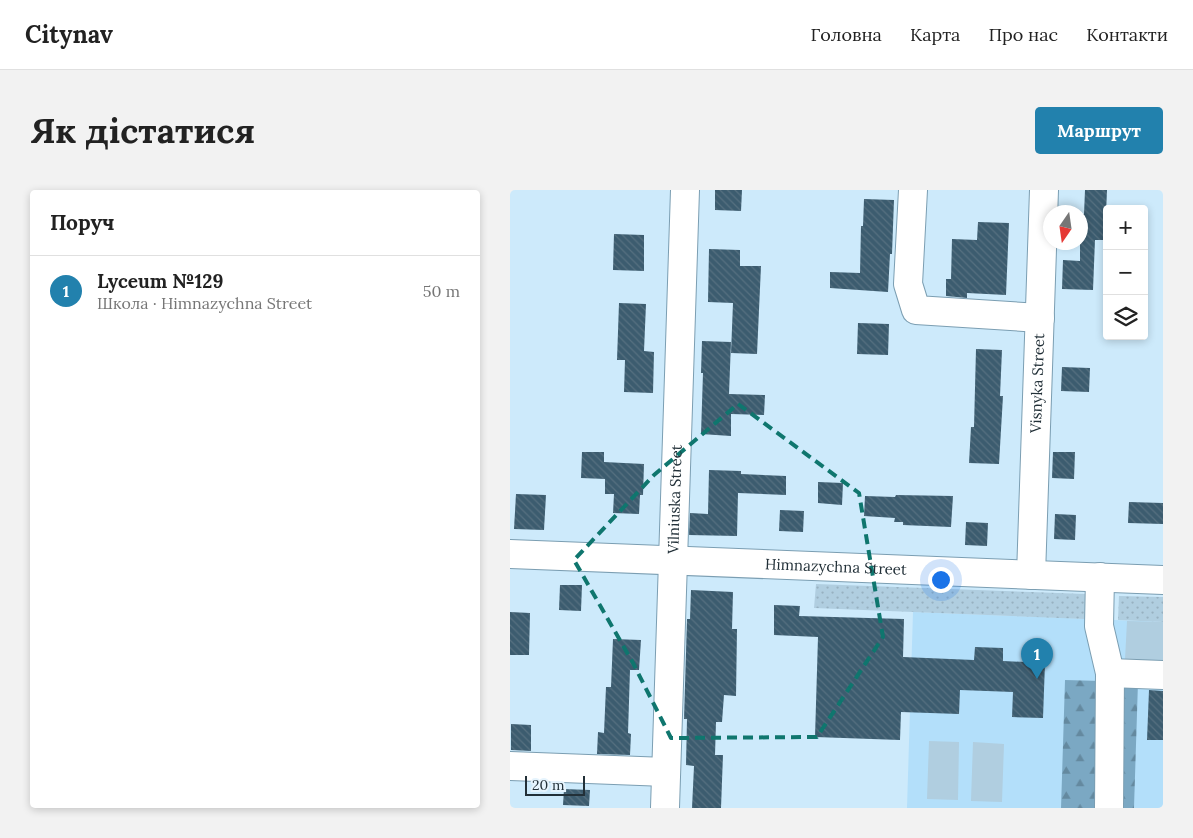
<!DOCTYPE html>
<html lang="uk">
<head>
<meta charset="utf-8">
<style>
	:root { --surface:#fff; --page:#f2f2f2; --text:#222; --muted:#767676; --line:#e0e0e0; --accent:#2281ad }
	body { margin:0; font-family:Lora,serif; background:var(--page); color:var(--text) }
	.controls { position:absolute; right:15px; top:15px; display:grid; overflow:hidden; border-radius:5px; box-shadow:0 2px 8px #0003 }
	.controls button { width:45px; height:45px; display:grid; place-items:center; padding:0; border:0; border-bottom:1px solid var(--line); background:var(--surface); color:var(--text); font:25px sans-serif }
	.compass { position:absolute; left:533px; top:15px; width:45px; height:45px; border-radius:50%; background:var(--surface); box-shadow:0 2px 8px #0003; rotate:193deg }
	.scale { position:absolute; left:15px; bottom:12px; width:60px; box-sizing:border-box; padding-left:5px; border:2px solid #223038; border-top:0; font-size:14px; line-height:18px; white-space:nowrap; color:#223038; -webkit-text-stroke:4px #e6f4fd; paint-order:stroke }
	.you { position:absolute; left:430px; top:389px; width:18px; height:18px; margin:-12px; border:4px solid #fff; border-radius:50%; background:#1a73e8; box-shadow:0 0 0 8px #1a73e833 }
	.badge { display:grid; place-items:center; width:32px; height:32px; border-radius:50%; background:var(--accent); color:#fff; font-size:16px; font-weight:700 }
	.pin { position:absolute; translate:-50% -41px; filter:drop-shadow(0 1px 2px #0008) }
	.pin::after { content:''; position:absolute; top:26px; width:18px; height:15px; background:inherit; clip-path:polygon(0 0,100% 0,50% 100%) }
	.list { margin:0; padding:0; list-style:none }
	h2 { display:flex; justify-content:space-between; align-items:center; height:65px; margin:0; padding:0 20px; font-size:21px }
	h2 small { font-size:16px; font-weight:400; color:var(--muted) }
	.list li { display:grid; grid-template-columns:32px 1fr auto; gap:15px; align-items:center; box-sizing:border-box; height:70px; padding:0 20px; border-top:1px solid var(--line) }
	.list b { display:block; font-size:19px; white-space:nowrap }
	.list p { margin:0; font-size:16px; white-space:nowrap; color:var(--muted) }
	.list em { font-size:16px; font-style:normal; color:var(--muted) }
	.icon { flex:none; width:28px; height:28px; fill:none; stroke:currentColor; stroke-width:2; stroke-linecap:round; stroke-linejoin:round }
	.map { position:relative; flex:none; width:653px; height:618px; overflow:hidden; border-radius:5px }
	header { display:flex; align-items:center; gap:30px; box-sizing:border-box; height:70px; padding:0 25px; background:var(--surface); border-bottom:1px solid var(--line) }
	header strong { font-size:24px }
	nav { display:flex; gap:28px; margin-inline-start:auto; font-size:18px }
	.intro { display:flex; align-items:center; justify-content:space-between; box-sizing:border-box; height:120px; padding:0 30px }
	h1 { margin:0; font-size:35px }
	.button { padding:12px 22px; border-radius:5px; background:var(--accent); color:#fff; font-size:18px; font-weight:700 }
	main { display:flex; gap:30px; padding:0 30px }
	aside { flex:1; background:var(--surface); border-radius:5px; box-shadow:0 2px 8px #0003 }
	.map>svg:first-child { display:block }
	.built { fill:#b3dffa }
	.grass { fill:url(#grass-dots) }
	.forest { fill:url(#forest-firs) }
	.park { fill:#b0cee0 }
	.building { fill:url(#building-back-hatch) }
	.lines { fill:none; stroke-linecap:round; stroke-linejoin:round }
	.minor-casing { stroke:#7b9eb2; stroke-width:30 }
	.minor { stroke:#fff; stroke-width:28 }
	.marked { fill:none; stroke:#0f766e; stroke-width:4; stroke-dasharray:10 6; stroke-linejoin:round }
	.labels { text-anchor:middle; stroke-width:5; stroke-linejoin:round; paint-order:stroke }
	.street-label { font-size:15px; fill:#223038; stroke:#e6f4fd }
</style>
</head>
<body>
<header>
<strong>Citynav</strong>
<nav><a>Головна</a><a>Карта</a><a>Про нас</a><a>Контакти</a></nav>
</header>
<div class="intro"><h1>Як дістатися</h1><a class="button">Маршрут</a></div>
<main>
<aside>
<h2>Поруч<small></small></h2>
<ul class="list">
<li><span class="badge">1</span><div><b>Lyceum №129</b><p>Школа · Himnazychna Street</p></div><em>50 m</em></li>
</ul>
</aside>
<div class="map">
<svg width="653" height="618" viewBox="0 0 653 618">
	<defs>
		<pattern id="grass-dots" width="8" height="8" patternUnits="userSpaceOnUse" patternTransform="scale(1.25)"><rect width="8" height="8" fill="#b0cee0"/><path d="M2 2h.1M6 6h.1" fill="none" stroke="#97b1c1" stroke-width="1.8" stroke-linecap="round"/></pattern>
		<pattern id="forest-firs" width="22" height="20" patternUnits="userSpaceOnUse" patternTransform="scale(1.25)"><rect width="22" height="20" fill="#7ba8c3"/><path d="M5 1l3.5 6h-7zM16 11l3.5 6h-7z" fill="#64899f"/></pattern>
		<pattern id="building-back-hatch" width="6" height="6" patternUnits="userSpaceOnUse" patternTransform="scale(1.25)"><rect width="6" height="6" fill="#3c5c6f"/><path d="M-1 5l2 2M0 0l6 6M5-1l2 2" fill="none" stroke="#567080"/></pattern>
	</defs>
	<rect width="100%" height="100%" fill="#cdeafb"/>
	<path class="built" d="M403,422l250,10v186h-256z"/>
	<g class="grass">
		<path d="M306,394l270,10 -1,25 -271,-11z"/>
		<path d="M609,406l44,1v25l-45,-2z"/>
	</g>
	<path class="forest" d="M555,490l73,2 -4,126h-73z"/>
	<g class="park">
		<path d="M617,431l36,1v40l-38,-2z"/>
		<path d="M419,551l30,1 -1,58 -31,-1z"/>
		<path d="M463,552l31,2 -2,58 -31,-1z"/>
	</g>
	<g class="building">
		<path d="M205,0h27l-1,21 -26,-1z"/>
		<path d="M575,0h22l-2,50h-10l-2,50 -31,-1 1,-29 17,1v-47h4z"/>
		<path d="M354,9l30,1 -2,54h-2l-2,38 -58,-4v-16l30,1 1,-47h2z"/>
		<path d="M468,32l31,1 -3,72 -39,-2v5l-21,-2v-17h5l1,-40 25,1z"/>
		<path d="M104,44l30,1v36l-31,-1z"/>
		<path d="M199,59l31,1v16h21l-4,88 -26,-1 2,-50 -25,-1z"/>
		<path d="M109,113l27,1 -2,47 10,1 -1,41 -29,-1 1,-32h-8z"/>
		<path d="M348,133l31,1 -1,31 -31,-1z"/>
		<path d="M192,151l29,1 -2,52 36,1 -1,20 -33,-1v22l-30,-2 2,-61h-2z"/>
		<path d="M466,159l26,1 -2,46h3l-4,68 -30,-1 2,-36h3z"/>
		<path d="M552,177l28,1 -1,24 -28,-1z"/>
		<path d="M72,262h22v10l40,2 -1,31h-3l-1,19 -26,-1 1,-19h-9v-15l-24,-1z"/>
		<path d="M543,262h22l-1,27 -22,-1z"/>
		<path d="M199,280l32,1v3l45,2v19l-48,-2 -1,43 -48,-1 1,-22 18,1z"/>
		<path d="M308,292l25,1 -1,22 -24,-2z"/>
		<path d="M6,304l30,1 -2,35 -30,-1z"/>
		<path d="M386,305l57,1 -2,31 -48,-2v-3h-9l1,-4 -31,-2 1,-20 30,1z"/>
		<path d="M619,312l34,1v21l-35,-1z"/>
		<path d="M270,320l24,1 -1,21 -24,-1z"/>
		<path d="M545,324l21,1 -1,25 -21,-1z"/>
		<path d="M456,332l22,1 -1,23 -22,-1z"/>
		<path d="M50,395h22l-1,26 -22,-1z"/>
		<path d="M181,400l42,2 -1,37h5l-1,67 -12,-1 -2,27h-6l-1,33h8l-2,53h-29l2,-42 -8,-1 1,-46h-3l3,-100h3z"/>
		<path d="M264,415l26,1 -1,10 105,3 -1,38 71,3 1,-13 28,1v13l42,2 -2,55 -31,-1 1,-25 -53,-2 -1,24 -58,-2 -1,28 -85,-3 3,-100 -44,-2z"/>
		<path d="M0,422l20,1 -1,42h-19z"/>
		<path d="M103,449l28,1 -2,30h-9l-2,63 3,1 -1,21 -33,-1 1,-22 6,1 2,-46h5z"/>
		<path d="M639,500l14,1v49h-16z"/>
		<path d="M1,534l20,1v26l-20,-1z"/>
		<path d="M54,599l26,1 -1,16 -26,-1z"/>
	</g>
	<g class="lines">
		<defs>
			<g id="minor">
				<path d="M403,0l-5,94 8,26 124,8"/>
				<path id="s1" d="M0,364l653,26"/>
				<path id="s2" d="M521,385l13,-385"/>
				<path d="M590,387l-1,49 11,47 -1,135"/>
				<path d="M600,483l53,2"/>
				<path d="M0,576l156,6"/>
				<path id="s3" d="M155,618l20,-618"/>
			</g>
		</defs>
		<use href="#minor" class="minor-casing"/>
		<use href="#minor" class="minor"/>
	</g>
	<path class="marked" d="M228,214l121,89 24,144 -66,100 -146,1 -38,-75 -59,-103 80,-85z"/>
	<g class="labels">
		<g class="street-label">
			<text dy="5" stroke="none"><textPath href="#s2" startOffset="192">Visnyka Street</textPath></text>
			<text dy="5" stroke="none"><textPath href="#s3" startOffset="309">Vilniuska Street</textPath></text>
			<text dy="5" stroke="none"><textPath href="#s1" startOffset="326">Himnazychna Street</textPath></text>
		</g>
	</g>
</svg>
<div class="controls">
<button>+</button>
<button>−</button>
<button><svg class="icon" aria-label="layers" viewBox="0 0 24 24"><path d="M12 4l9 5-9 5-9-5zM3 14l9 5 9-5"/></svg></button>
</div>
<svg class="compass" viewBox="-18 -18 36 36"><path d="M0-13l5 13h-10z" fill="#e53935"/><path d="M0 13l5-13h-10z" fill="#767676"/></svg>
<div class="scale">20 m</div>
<div class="you"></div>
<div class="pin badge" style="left:527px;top:489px">1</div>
</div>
</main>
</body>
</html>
